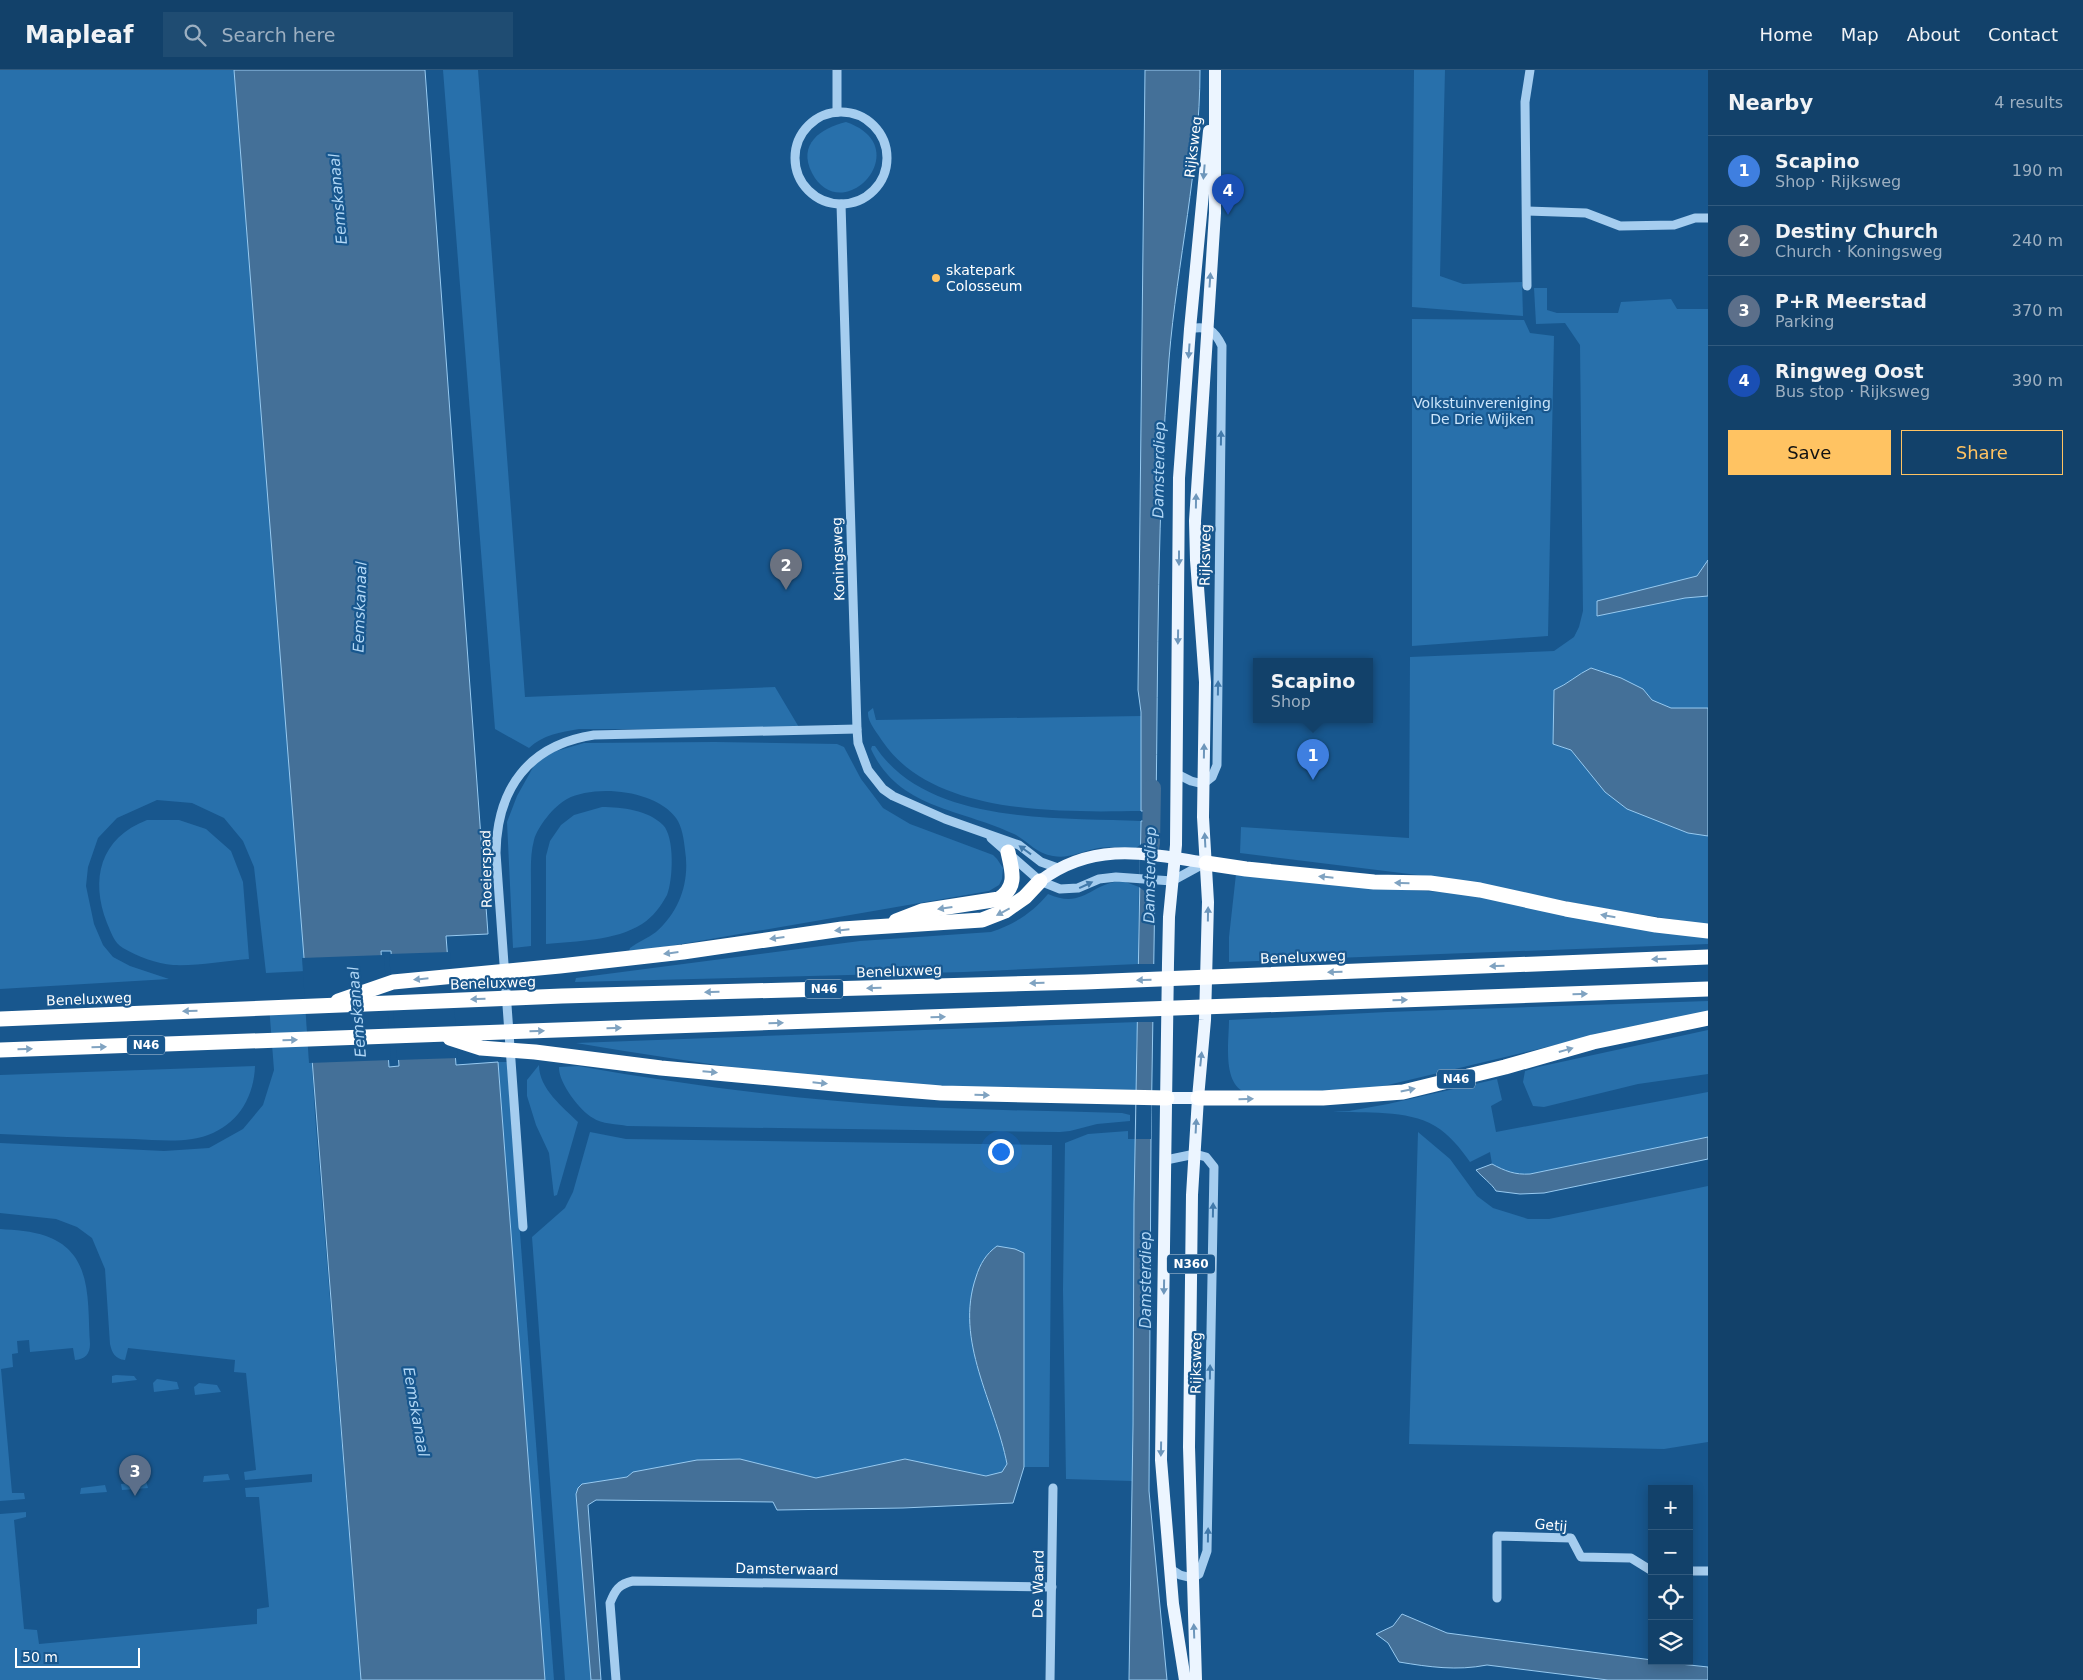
<!DOCTYPE html>
<html lang="en">
<head>
<meta charset="utf-8">
<style>
	:root { --surface:#12416a; --page:#1f4c72; --text:#f1f3f6; --muted:#9cafc1; --line:#315a7e; --accent:#ffc362 }
	body { margin:0; font-family:"DejaVu Sans",sans-serif; background:var(--page); color:var(--text) }
	.controls { position:absolute; right:15px; bottom:15px; display:grid; overflow:hidden; border-radius:0px; box-shadow:0 2px 12px #0003 }
	.controls button { width:45px; height:45px; display:grid; place-items:center; padding:0; border:0; border-bottom:1px solid var(--line); background:var(--surface); color:var(--text); font:25px sans-serif }
	.scale { position:absolute; left:15px; bottom:12px; width:125px; box-sizing:border-box; padding-left:5px; border:2px solid #fff; border-top:0; font-size:14px; line-height:18px; white-space:nowrap; color:#fff; -webkit-text-stroke:4px #18578e; paint-order:stroke }
	.you { position:absolute; left:1000px; top:1081px; width:18px; height:18px; margin:-12px; border:4px solid #fff; border-radius:50%; background:#1a73e8; box-shadow:0 0 0 8px #1a73e833 }
	.badge { display:grid; place-items:center; width:32px; height:32px; border-radius:50%; background:var(--accent); color:#fff; font-size:16px; font-weight:700 }
	.pin { position:absolute; translate:-50% -41px; filter:drop-shadow(0 1px 2px #0008) }
	.pin::after { content:''; position:absolute; top:26px; width:18px; height:15px; background:inherit; clip-path:polygon(0 0,100% 0,50% 100%) }
	.popup { position:absolute; left:1253px; top:588px; width:120px; height:65px; box-sizing:border-box; display:grid; place-content:center; border-radius:0px; background:var(--surface); filter:drop-shadow(0 1px 4px #0005); font-size:16px; white-space:nowrap; color:var(--muted) }
	.popup b { font-size:19px; color:var(--text) }
	.popup::after { content:''; position:absolute; left:50%; top:100%; margin-left:-10px; border:10px solid transparent; border-top-color:var(--surface) }
	.list { margin:0; padding:0; list-style:none }
	h2 { display:flex; justify-content:space-between; align-items:center; height:65px; margin:0; padding:0 20px; font-size:21px }
	h2 small { font-size:16px; font-weight:400; color:var(--muted) }
	.list li { display:grid; grid-template-columns:32px 1fr auto; gap:15px; align-items:center; box-sizing:border-box; height:70px; padding:0 20px; border-top:1px solid var(--line) }
	.list b { display:block; font-size:19px; white-space:nowrap }
	.list p { margin:0; font-size:16px; white-space:nowrap; color:var(--muted) }
	.list em { font-size:16px; font-style:normal; color:var(--muted) }
	.actions { display:flex; gap:10px; padding:15px 20px }
	.actions a { flex:1; padding:11px 0; border:1px solid var(--accent); border-radius:0px; text-align:center; font-size:18px; color:var(--accent) }
	.actions .main { background:var(--accent); color:#111 }
	.icon { flex:none; width:28px; height:28px; fill:none; stroke:currentColor; stroke-width:2; stroke-linecap:round; stroke-linejoin:round }
	.map { position:relative; flex:none; width:1708px; height:1610px; overflow:hidden }
	header { display:flex; align-items:center; gap:30px; box-sizing:border-box; height:70px; padding:0 25px; background:var(--surface); border-bottom:1px solid var(--line) }
	header strong { font-size:24px }
	nav { display:flex; gap:28px; margin-inline-start:auto; font-size:18px }
	.search { width:350px; height:45px; background:var(--page); display:flex; align-items:center; gap:12px; box-sizing:border-box; padding:0 18px; border-radius:0px; color:var(--muted); font-size:19px }
	main { display:flex }
	aside { flex:1; background:var(--surface) }
	.map>svg:first-child { display:block }
	.green { fill:#2870ab }
	.water { fill:#447098; stroke:#97caf1; fill-rule:evenodd }
	.pier { fill:#18578e }
	.lines { fill:none; stroke-linecap:round; stroke-linejoin:round }
	.canal { stroke:#447098; stroke-width:18 }
	.minor { stroke:#a5cdef; stroke-width:9 }
	.major { stroke:#ecf5ff; stroke-width:12 }
	.highway { stroke:#fff; stroke-width:15 }
	.oneway { fill:#6d96bb }
	.oneway2 { fill:#427aab }
	.oneway3 { fill:#80a3c1 }
	.poi-dot { fill:#ffc362; stroke:#18578e; stroke-width:2 }
	.labels { text-anchor:middle; stroke-width:4.5; stroke-linejoin:round; paint-order:stroke }
	.shield { fill:#18578e; stroke:#bacddd; stroke-width:1 }
	.shield-label { font-size:12px; font-weight:bold; fill:#fff }
	.street-label { font-size:14px; fill:#fff; stroke:#18578e }
	.poi-label { font-size:14px; fill:#fff; stroke:#18578e; text-anchor:start }
	.park-label { font-size:14px; fill:#cbe5fb; stroke:#18578e }
	.water-label { font-size:15px; font-style:italic; fill:#b1d7f6; stroke:#18578e }
</style>
</head>
<body>
<header>
<strong>Mapleaf</strong>
<div class="search"><svg class="icon" aria-label="search" viewBox="0 0 24 24"><circle cx="10" cy="10" r="6"/><path d="M15 15l6 6"/></svg>Search here</div>
<nav><a>Home</a><a>Map</a><a>About</a><a>Contact</a></nav>
</header>
<main>
<div class="map">
<svg width="1708" height="1610" viewBox="0 0 1708 1610">
	<rect width="100%" height="100%" fill="#18578e"/>
	<g class="green">
		<path d="M0,0h234l72,901 -40,2 -12,-106 -11,-26 -19,-23 -32,-15 -35,-3 -40,18 -19,20 -10,29 -2,19 8,38 9,21 10,12 17,9 39,13 -169,10z"/>
		<path d="M443,0h35l47,627 250,-10 25,42h-221c-19,3 -36,6 -50,19l-34,-19z"/>
		<path d="M1414,0h31l-5,206 23,8 59,-2 1,34 -111,-9z"/>
		<path d="M846,52c73,25 -4,108 -34,51 -15,-29 9,-45 34,-51z"/>
		<path d="M1534,218h13v22l10,3h61l3,-11 50,-3 6,10h31v251l-11,16 -100,25v15l88,-18 23,-2v112h-37l-19,-8 -9,-11 -61,-16 -14,11 -14,6 -1,54 18,6 34,41 22,18 81,27v89l-113,-18 -137,-27 -218,-27 1,-26 168,11 1,-181 144,-6 20,-14 5,-10 4,-16 -3,-266 -15,-22 -29,1z"/>
		<path d="M1412,249l112,1 6,13 24,3 -6,300 -136,10z"/>
		<path d="M873,638l3,12 265,-4v95c-80,1 -207,5 -258,-69 -5,-8 -16,-20 -15,-30z"/>
		<path d="M715,672l122,2 7,3 17,32 22,29 27,16 83,31 4,4 6,9 -1,11 -3,6 -10,6 -336,58 -24,2 1,-3c8,-6 18,-10 26,-16 24,-21 34,-51 29,-82 -1,-10 -3,-24 -9,-32 -20,-28 -81,-34 -109,-19 -13,7 -29,27 -33,41 -4,15 -3,30 -3,45 0,21 0,41 0,61l-18,2 -6,-126 10,-26 19,-34 17,-10 31,-9z"/>
		<path d="M872,676h3c52,80 184,71 266,75l-1,24 -4,3c-13,0 -29,-2 -42,1 -14,3 -26,10 -41,7 -17,-2 -25,-15 -39,-22 -52,-25 -116,-25 -143,-85z"/>
		<path d="M602,737c20,0 46,3 61,18 12,12 10,56 4,70 -6,11 -14,22 -25,29 -27,17 -65,17 -96,20v-88l4,-15 11,-16 13,-10z"/>
		<path d="M147,750h32l27,9 25,22 12,31 6,77c-25,2 -51,7 -76,6 -16,-1 -36,-9 -50,-17 -9,-5 -12,-16 -16,-25 -17,-44 -7,-85 40,-103z"/>
		<path d="M1236,804l136,14 89,5 247,44v7l-479,18v-25z"/>
		<path d="M1123,811l16,6 -1,77 -174,8 -389,10 1,-4 284,-37 131,-9c24,-8 41,-19 57,-38 36,16 43,-12 75,-13z"/>
		<path d="M1708,931v11l-78,15 -263,63 -122,2c-23,-9 -16,-51 -16,-72l158,-8z"/>
		<path d="M308,932l7,113 46,565h-361v-166l26,-2v5l-12,3 10,109 13,1 2,14 218,-20v-15l12,-2 -10,-110h-13l-1,-9 67,-6v-8l-67,6 -1,-8 12,-2 -10,-97 -12,-1 1,-12 -107,-12 -3,12c-10,-1 -13,-7 -15,-16l-5,-75 -13,-31 -15,-11 -21,-8 -56,-6v-70l164,8 45,-3 34,-19 20,-24 11,-35 -5,-65z"/>
		<path d="M1138,952l-2,26 1,42c-108,-1 -215,-2 -322,-13 -80,-8 -160,-21 -239,-34z"/>
		<path d="M1708,960v44l-70,10 -94,23 -11,-1 -10,-24 2,-11 13,-4z"/>
		<path d="M498,992h9l47,618h-9z"/>
		<path d="M539,995c0,24 24,42 39,57l-21,73 -3,1 -5,-43 -13,-28 -9,-29v-16z"/>
		<path d="M255,996c-1,29 -15,55 -42,67 -24,11 -54,7 -79,6 -45,-1 -89,-3 -134,-5v-59z"/>
		<path d="M578,996c107,19 216,33 324,40 73,4 147,5 220,7l8,2v6l-33,3 -27,7 -10,1 -433,-6c-9,-2 -26,-2 -34,-8 -13,-7 -35,-36 -34,-51z"/>
		<path d="M1497,1009l5,21 -11,6 5,26 212,-40v45l-178,37c-15,1 -25,-3 -38,-10l-2,-12 -20,10c-10,-14 -20,-27 -35,-36 -28,-17 -70,-12 -102,-15h16l39,-7z"/>
		<path d="M1128,1061v8h8l-4,342 -66,-2 -3,-189 2,-147 23,-9z"/>
		<path d="M590,1062l36,7 426,6 -3,322h-25v-213l-49,104 28,87 4,19 -5,8 -16,4 -81,-17 -89,19 -76,-19 -43,1 -64,12 -6,5 -45,7 13,196h-30l-33,-443 33,-29 8,-16z"/>
		<path d="M1418,1062l32,27 27,37 16,12 35,11h21l159,-33v256l-44,7 -255,-5z"/>
		<path d="M0,1159c15,1 32,2 46,7 48,17 41,66 44,108 0,10 -5,15 -15,16l-2,-12 -43,4 -1,-12 -12,1 1,12 -6,1 1,13 -12,2 11,124h12l1,6 -25,2z"/>
		<path d="M116,1305l18,1 3,4 -25,3v-7z"/>
		<path d="M157,1309l20,3 2,7 -25,3 -1,-9z"/>
		<path d="M199,1313l18,2 4,7 -26,3 -1,-8z"/>
		<path d="M228,1404l2,6 -27,2 1,-6z"/>
		<path d="M146,1411l2,7 -26,2 -1,-6z"/>
		<path d="M105,1415l2,7 -27,2 1,-6z"/>
	</g>
	<g class="water">
		<path d="M234,0h191l63,864 -42,2 10,129 42,-3 47,618h-184zM381,881h10l8,115 -10,1z"/>
		<path d="M1145,0h55c0,97 -23,192 -31,289 -12,150 -11,301 -13,452h-15v-99l-3,-22z"/>
		<path d="M1708,490v36l-23,2 -88,18v-15l100,-25z"/>
		<path d="M1591,598l30,10 22,11 9,11 19,8h37v128l-20,-3 -61,-24 -22,-17 -34,-42 -18,-6 1,-54c14,-6 24,-16 37,-22z"/>
		<path d="M1141,751h15l-5,318 -2,352 18,189h-38l4,-255 1,-221z"/>
		<path d="M1708,1067v22l-164,34 -24,1 -24,-3c-4,-7 -14,-14 -20,-21l16,-6c13,7 23,11 38,10z"/>
		<path d="M997,1176l18,3 9,4v214l-11,36 -110,5 -126,2 -4,-8 -177,-2 -8,5 13,175h-10l-15,-186 2,-6 4,-4 45,-7 6,-5 64,-12 43,-1 76,19 89,-19 81,17 16,-4 5,-8c-12,-62 -53,-123 -31,-187 4,-13 10,-23 21,-31z"/>
		<path d="M1402,1544l45,19 205,27v1l56,6v13h-100l-121,-15c-30,6 -58,2 -88,-3l-11,-19 -12,-9 17,-8z"/>
	</g>
	<g class="pier">
		<path d="M1156,761v24l-1,44 -16,-12 1,-42z"/>
		<path d="M450,882l8,106 -61,2 -8,-106z"/>
		<path d="M384,885l7,105 -82,3 -7,-105z"/>
		<rect x="1136" y="894" width="20" height="58"/>
		<path d="M1137,1020l15,1 -1,48h-15z"/>
	</g>
	<g class="lines">
		<path class="canal" d="M1151,774l1,-56"/>
		<g class="minor">
			<path d="M837,0v42"/>
			<circle cx="841" cy="88" r="46"/>
			<path d="M841,134l16,525 1,14 10,27 15,19 10,7 52,23 74,26 22,17 17,6"/>
			<path d="M1527,141l59,2 34,13 54,-1 21,-7h13"/>
			<path d="M1527,216l-2,-184 5,-32"/>
			<path d="M1177,704l14,7 12,3 9,-7 5,-12 5,-419c-7,-15 -14,-21 -32,-17"/>
			<path d="M991,768l49,43 20,8 18,-1 21,-9 17,-2 56,4 33,-18"/>
			<path d="M1166,1090l29,-6 11,3 8,10 -7,384 -8,23 -7,4 -12,-3 -11,-7"/>
			<path d="M523,1157l-27,-374c1,-64 32,-108 98,-118l263,-6"/>
			<path d="M1689,1501h19"/>
			<path d="M1497,1528v-62l74,2 10,19 50,1 21,13"/>
			<path d="M616,1610l-6,-77c5,-13 9,-19 23,-22l419,6"/>
			<path d="M1050,1610l3,-192"/>
		</g>
		<g class="major">
			<path d="M1040,811c53,-40 105,-28 166,-18"/>
			<path d="M1167,1028h31"/>
			<path d="M1185,1610l-12,-76 -12,-144 7,-497 1,-46 7,-72 3,-367 11,-149 19,-198"/>
			<path d="M1196,1610l-7,-233 3,-252 6,-97 7,-78 3,-118 -5,-85 2,-135 -9,-122 -1,-39 20,-308v-143"/>
		</g>
		<g class="highway">
			<path d="M1206,793l40,6 128,13 56,1 50,7 86,19 90,16 52,6"/>
			<path d="M896,851l26,-10 77,-12c19,-13 13,-28 9,-47"/>
			<path d="M338,931l55,-19 167,-16 123,-14 159,-23 140,-9 23,-9 20,-14 15,-16"/>
			<path d="M0,949l562,-23 523,-14 623,-25"/>
			<path d="M450,968l31,10 54,4 126,16 195,18 85,7 226,5"/>
			<path d="M0,980l1708,-61"/>
			<path d="M1198,1028h125l80,-6 102,-25 88,-25 115,-24"/>
		</g>
	</g>
	<defs><path id="oneway-solid" d="M-6-.8H1V-3.2L6.5 0L1 3.2V.8H-6Z" transform="scale(1.25)"/></defs>
	<g class="oneway">
		<use href="#oneway-solid" transform="translate(1204 102) rotate(95)"/>
		<use href="#oneway-solid" transform="translate(1210 210) rotate(-86)"/>
		<use href="#oneway-solid" transform="translate(1189 281) rotate(94)"/>
		<use href="#oneway-solid" transform="translate(1196 431) rotate(-89)"/>
		<use href="#oneway-solid" transform="translate(1179 488) rotate(90)"/>
		<use href="#oneway-solid" transform="translate(1178 567) rotate(91)"/>
		<use href="#oneway-solid" transform="translate(1204 681) rotate(-89)"/>
		<use href="#oneway-solid" transform="translate(1205 770) rotate(-93)"/>
		<use href="#oneway-solid" transform="translate(1208 844) rotate(-89)"/>
		<use href="#oneway-solid" transform="translate(1201 989) rotate(-84)"/>
		<use href="#oneway-solid" transform="translate(1196 1056) rotate(-87)"/>
		<use href="#oneway-solid" transform="translate(1164 1217) rotate(91)"/>
		<use href="#oneway-solid" transform="translate(1161 1379) rotate(91)"/>
		<use href="#oneway-solid" transform="translate(1194 1561) rotate(-92)"/>
	</g>
	<g class="oneway2">
		<use href="#oneway-solid" transform="translate(1221 368) rotate(-89)"/>
		<use href="#oneway-solid" transform="translate(1218 618) rotate(-89)"/>
		<use href="#oneway-solid" transform="translate(1025 780) rotate(-144)"/>
		<use href="#oneway-solid" transform="translate(1086 815) rotate(-25)"/>
		<use href="#oneway-solid" transform="translate(1213 1140) rotate(-89)"/>
		<use href="#oneway-solid" transform="translate(1210 1302) rotate(-89)"/>
		<use href="#oneway-solid" transform="translate(1208 1465) rotate(-89)"/>
	</g>
	<g class="oneway3">
		<use href="#oneway-solid" transform="translate(1326 807) rotate(-174)"/>
		<use href="#oneway-solid" transform="translate(1402 813) rotate(-179)"/>
		<use href="#oneway-solid" transform="translate(945 838) rotate(172)"/>
		<use href="#oneway-solid" transform="translate(1003 842) rotate(152)"/>
		<use href="#oneway-solid" transform="translate(1608 846) rotate(-170)"/>
		<use href="#oneway-solid" transform="translate(842 860) rotate(174)"/>
		<use href="#oneway-solid" transform="translate(777 868) rotate(173)"/>
		<use href="#oneway-solid" transform="translate(671 883) rotate(173)"/>
		<use href="#oneway-solid" transform="translate(1659 889) rotate(178)"/>
		<use href="#oneway-solid" transform="translate(1497 896) rotate(178)"/>
		<use href="#oneway-solid" transform="translate(1335 902) rotate(178)"/>
		<use href="#oneway-solid" transform="translate(421 909) rotate(174)"/>
		<use href="#oneway-solid" transform="translate(1144 910) rotate(178)"/>
		<use href="#oneway-solid" transform="translate(1037 913) rotate(178)"/>
		<use href="#oneway-solid" transform="translate(874 918) rotate(178)"/>
		<use href="#oneway-solid" transform="translate(712 922) rotate(178)"/>
		<use href="#oneway-solid" transform="translate(1580 924) rotate(-2)"/>
		<use href="#oneway-solid" transform="translate(478 929) rotate(178)"/>
		<use href="#oneway-solid" transform="translate(1400 930) rotate(-2)"/>
		<use href="#oneway-solid" transform="translate(190 941) rotate(178)"/>
		<use href="#oneway-solid" transform="translate(938 947) rotate(-2)"/>
		<use href="#oneway-solid" transform="translate(776 953) rotate(-2)"/>
		<use href="#oneway-solid" transform="translate(614 958) rotate(-2)"/>
		<use href="#oneway-solid" transform="translate(537 961) rotate(-2)"/>
		<use href="#oneway-solid" transform="translate(290 970) rotate(-2)"/>
		<use href="#oneway-solid" transform="translate(99 977) rotate(-2)"/>
		<use href="#oneway-solid" transform="translate(25 979) rotate(-2)"/>
		<use href="#oneway-solid" transform="translate(1566 980) rotate(-16)"/>
		<use href="#oneway-solid" transform="translate(710 1002) rotate(5)"/>
		<use href="#oneway-solid" transform="translate(820 1013) rotate(6)"/>
		<use href="#oneway-solid" transform="translate(1408 1020) rotate(-12)"/>
		<use href="#oneway-solid" transform="translate(982 1025) rotate(2)"/>
		<use href="#oneway-solid" transform="translate(1246 1029) rotate(-1)"/>
	</g>
	<circle class="poi-dot" cx="936" cy="208" r="5"/>
	<g class="labels">
		<g class="shield">
			<rect x="805" y="909.5" width="38" height="19" rx="4"/>
			<rect x="127" y="965.5" width="38" height="19" rx="4"/>
			<rect x="1437" y="999.5" width="38" height="19" rx="4"/>
			<rect x="1167" y="1184.5" width="48" height="19" rx="4"/>
		</g>
		<g class="shield-label">
			<text x="824" y="923">N46</text>
			<text x="146" y="979">N46</text>
			<text x="1456" y="1013">N46</text>
			<text x="1191" y="1198">N360</text>
		</g>
		<g class="street-label">
			<text transform="translate(1193 77) rotate(-83)" y="5">Rijksweg</text>
			<text transform="translate(1205 485) rotate(-89)" y="5">Rijksweg</text>
			<text transform="translate(838 489) rotate(-92)" y="5">Koningsweg</text>
			<text transform="translate(486 799) rotate(-91)" y="5">Roeierspad</text>
			<text transform="translate(1303 887) rotate(-2)" y="5">Beneluxweg</text>
			<text transform="translate(899 901) rotate(-2)" y="5">Beneluxweg</text>
			<text transform="translate(493 913) rotate(-2)" y="5">Beneluxweg</text>
			<text transform="translate(89 929) rotate(-2)" y="5">Beneluxweg</text>
			<text transform="translate(1196 1293) rotate(-89)" y="5">Rijksweg</text>
			<text transform="translate(1551 1455) rotate(5)" y="5">Getij</text>
			<text transform="translate(787 1499) rotate(1)" y="5">Damsterwaard</text>
			<text transform="translate(1038 1514) rotate(-89)" y="5">De Waard</text>
		</g>
		<g class="poi-label">
			<text x="946" y="205">skatepark<tspan x="946" dy="16">Colosseum</tspan></text>
		</g>
		<g class="park-label">
			<text x="1482" y="338">Volkstuinvereniging<tspan x="1482" dy="16">De Drie Wijken</tspan></text>
		</g>
		<g class="water-label">
			<text transform="translate(338 129) rotate(-95)" y="5">Eemskanaal</text>
			<text transform="translate(1159 400) rotate(-89)" y="5">Damsterdiep</text>
			<text transform="translate(360 537) rotate(-88)" y="5">Eemskanaal</text>
			<text transform="translate(1150 805) rotate(-89)" y="5">Damsterdiep</text>
			<text transform="translate(357 942) rotate(-95)" y="5">Eemskanaal</text>
			<text transform="translate(1146 1210) rotate(-90)" y="5">Damsterdiep</text>
			<text transform="translate(416 1342) rotate(80)" y="5">Eemskanaal</text>
		</g>
	</g>
</svg>
<div class="controls">
<button>+</button>
<button>−</button>
<button><svg class="icon" aria-label="locate" viewBox="0 0 24 24"><circle cx="12" cy="12" r="6"/><path d="M12 2v4M12 18v4M2 12h4M18 12h4"/></svg></button>
<button><svg class="icon" aria-label="layers" viewBox="0 0 24 24"><path d="M12 4l9 5-9 5-9-5zM3 14l9 5 9-5"/></svg></button>
</div>
<div class="scale">50 m</div>
<div class="you"></div>
<div class="pin badge" style="left:1313px;top:710px;background:#3f7fe0">1</div>
<div class="popup"><b>Scapino</b>Shop</div>
<div class="pin badge" style="left:786px;top:520px;background:#6b7280">2</div>
<div class="pin badge" style="left:135px;top:1426px;background:#5c6f8a">3</div>
<div class="pin badge" style="left:1228px;top:145px;background:#1a4fb4">4</div>
</div>
<aside>
<h2>Nearby<small>4 results</small></h2>
<ul class="list">
<li><span class="badge" style="background:#3f7fe0">1</span><div><b>Scapino</b><p>Shop · Rijksweg</p></div><em>190 m</em></li>
<li><span class="badge" style="background:#6b7280">2</span><div><b>Destiny Church</b><p>Church · Koningsweg</p></div><em>240 m</em></li>
<li><span class="badge" style="background:#5c6f8a">3</span><div><b>P+R Meerstad</b><p>Parking</p></div><em>370 m</em></li>
<li><span class="badge" style="background:#1a4fb4">4</span><div><b>Ringweg Oost</b><p>Bus stop · Rijksweg</p></div><em>390 m</em></li>
</ul>
<div class="actions"><a class="main">Save</a><a>Share</a></div>
</aside>
</main>
</body>
</html>
